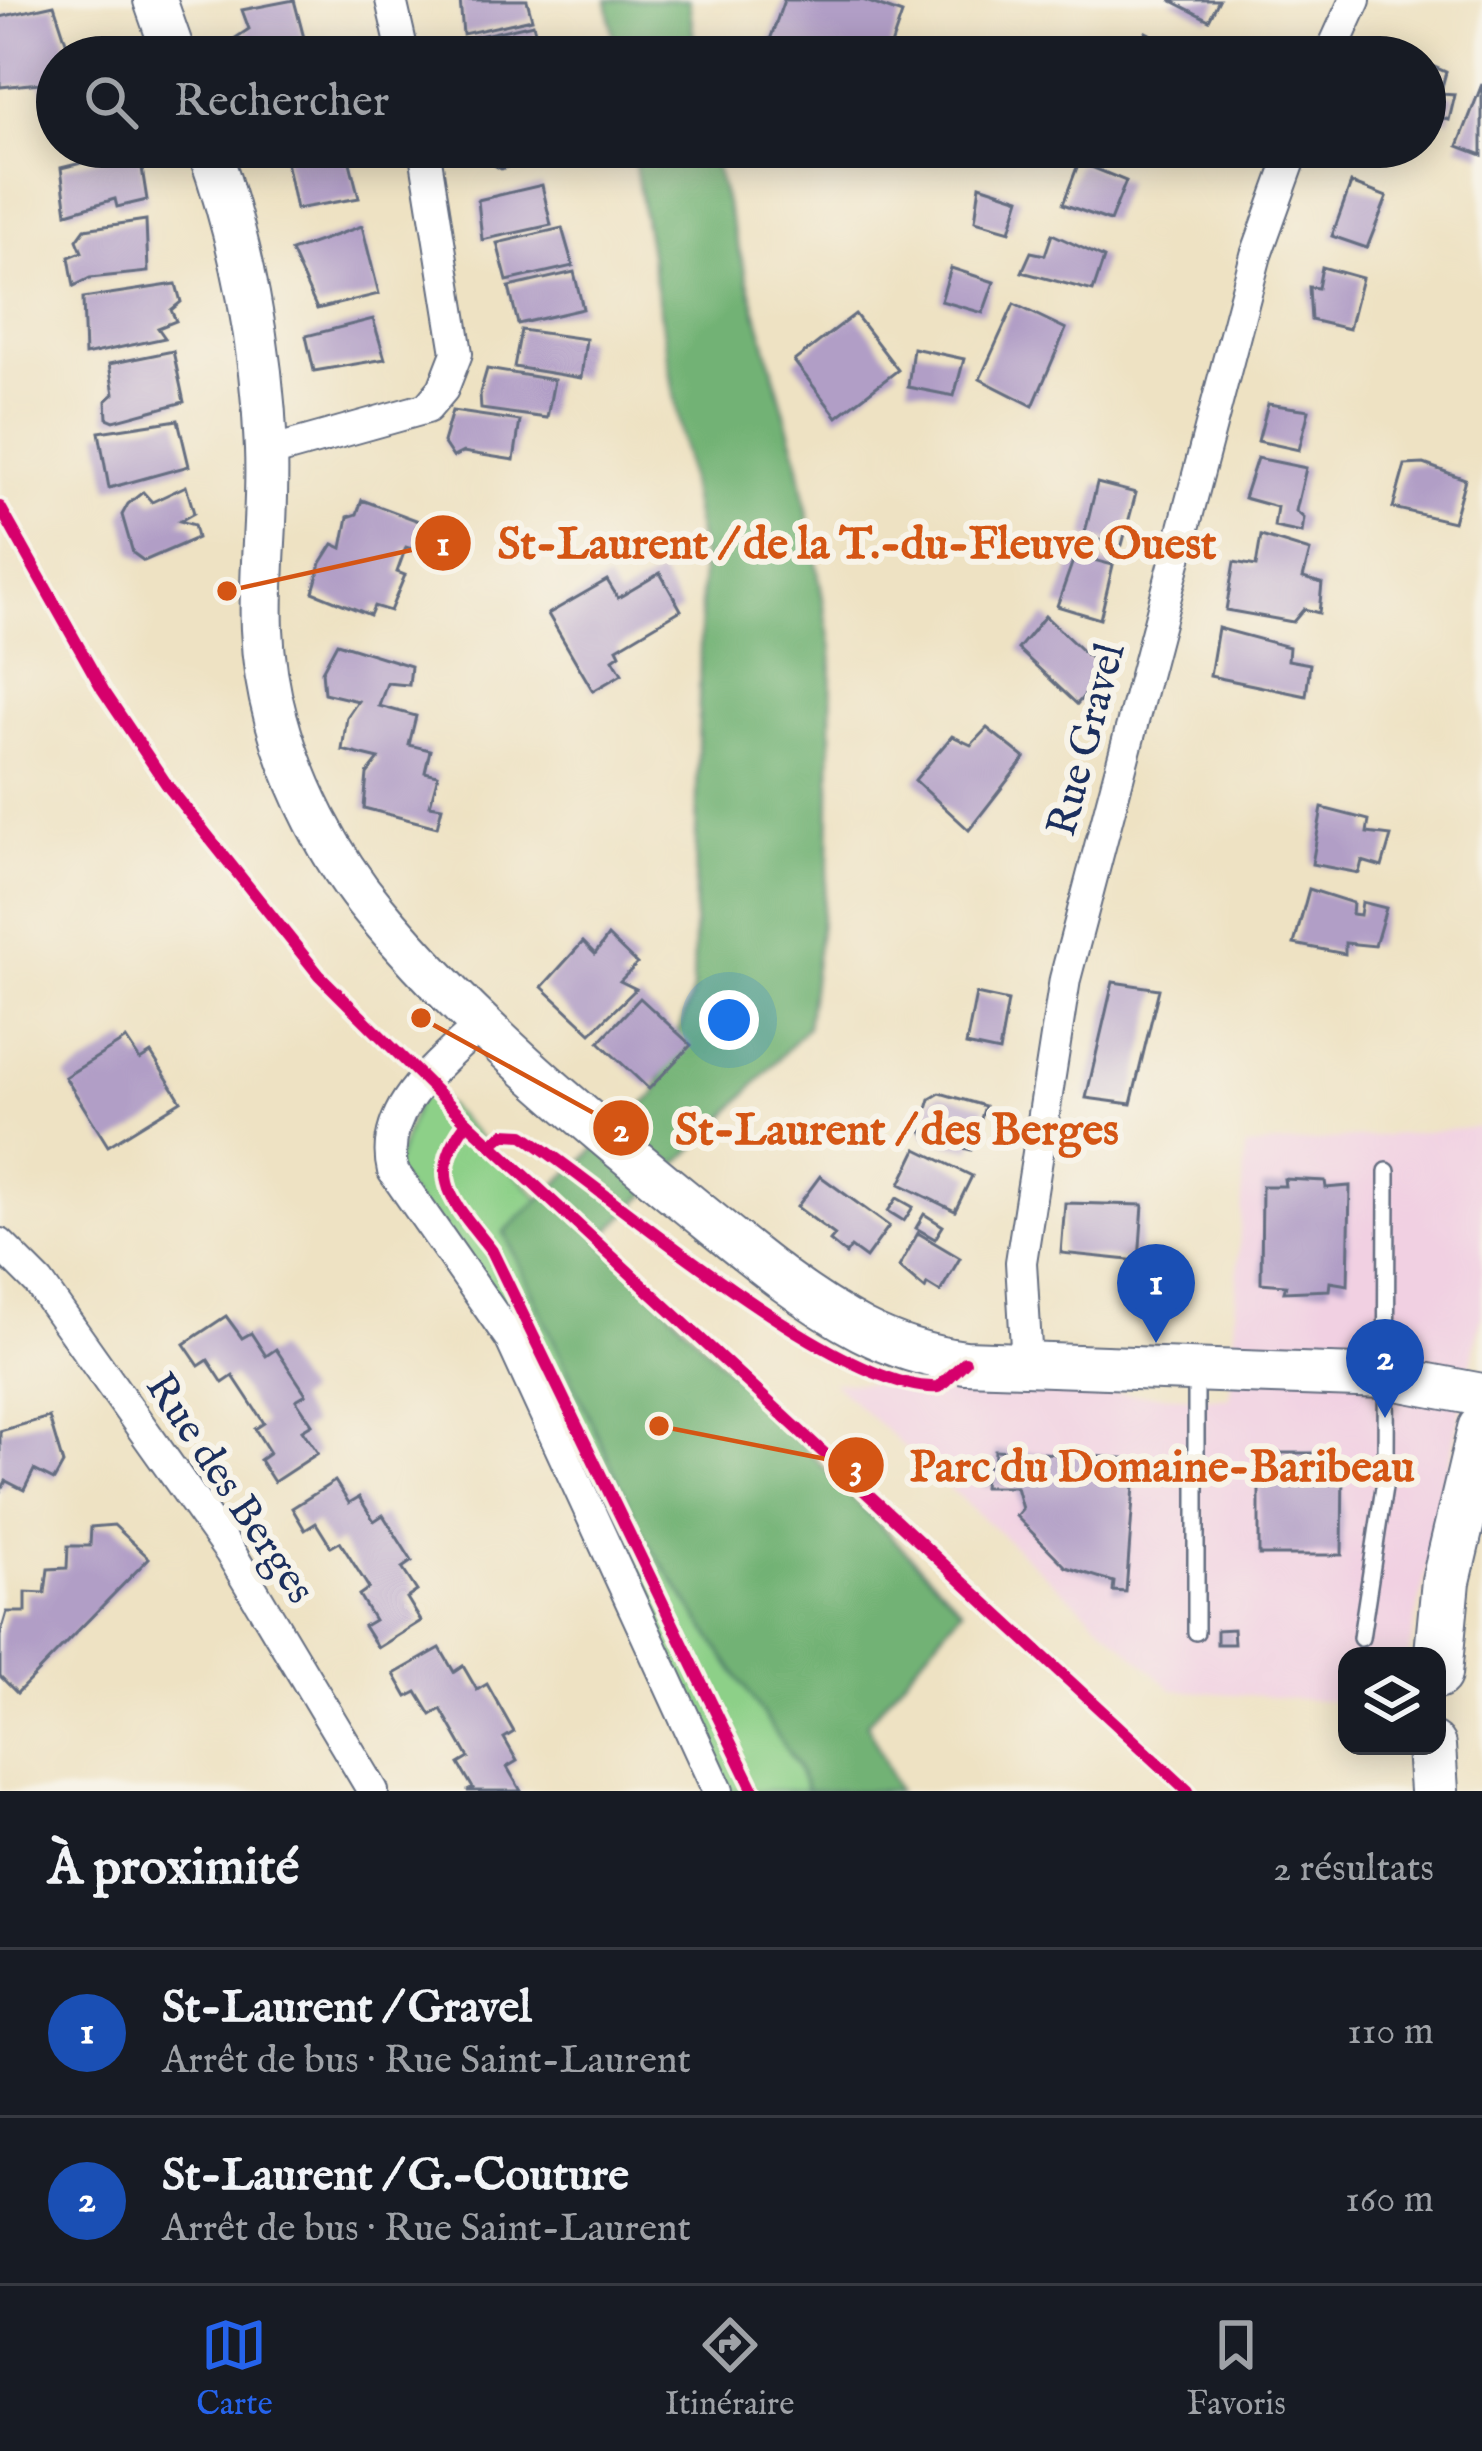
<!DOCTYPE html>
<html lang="fr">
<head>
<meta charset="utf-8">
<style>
	:root { --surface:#171b24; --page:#20242c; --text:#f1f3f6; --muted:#9ea1a6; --line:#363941; --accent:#2563eb }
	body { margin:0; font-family:"IM FELL English",serif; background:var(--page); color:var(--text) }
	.controls { position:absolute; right:36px; bottom:36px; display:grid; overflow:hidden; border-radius:24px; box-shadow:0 6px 30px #0003 }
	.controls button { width:108px; height:108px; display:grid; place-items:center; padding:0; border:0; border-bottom:3px solid var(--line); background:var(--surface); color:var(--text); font:60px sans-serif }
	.you { position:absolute; left:729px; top:1020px; width:42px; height:42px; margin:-30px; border:9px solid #fff; border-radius:50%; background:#1a73e8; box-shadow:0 0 0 18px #1a73e833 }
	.badge { display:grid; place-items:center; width:78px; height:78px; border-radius:50%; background:var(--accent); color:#fff; font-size:39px; font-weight:700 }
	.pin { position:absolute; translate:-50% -99px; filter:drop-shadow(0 3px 6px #0008) }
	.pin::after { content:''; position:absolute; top:63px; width:42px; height:36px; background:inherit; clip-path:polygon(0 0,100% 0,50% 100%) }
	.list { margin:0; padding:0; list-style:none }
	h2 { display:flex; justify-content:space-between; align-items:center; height:156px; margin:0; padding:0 48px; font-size:51px }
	h2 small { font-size:39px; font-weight:400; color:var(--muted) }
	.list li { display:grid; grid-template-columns:78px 1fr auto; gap:36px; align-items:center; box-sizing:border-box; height:168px; padding:0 48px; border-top:3px solid var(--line) }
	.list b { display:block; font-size:45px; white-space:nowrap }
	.list p { margin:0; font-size:39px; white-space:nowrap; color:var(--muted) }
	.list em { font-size:39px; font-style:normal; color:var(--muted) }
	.icon { flex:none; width:66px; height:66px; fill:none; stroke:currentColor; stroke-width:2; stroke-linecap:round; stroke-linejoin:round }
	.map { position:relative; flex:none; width:1482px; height:1791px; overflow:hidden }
	.search { position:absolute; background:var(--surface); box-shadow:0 6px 30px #0003; left:36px; right:36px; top:36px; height:132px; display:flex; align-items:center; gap:30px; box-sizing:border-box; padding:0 42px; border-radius:66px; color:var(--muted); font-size:45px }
	.sheet { height:492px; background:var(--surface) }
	nav { display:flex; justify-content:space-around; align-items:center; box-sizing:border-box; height:168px; border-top:3px solid var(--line); background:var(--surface); font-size:33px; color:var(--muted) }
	nav a { display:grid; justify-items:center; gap:6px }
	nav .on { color:var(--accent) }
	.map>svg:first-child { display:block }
	.built { fill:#f1d0e2 }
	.green { fill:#8dd088; stroke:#548073; stroke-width:3 }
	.forest { fill:#72b274; stroke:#467069; stroke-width:3 }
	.building { fill:#b19ec6 }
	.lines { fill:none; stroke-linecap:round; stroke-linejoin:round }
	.lane-casing { stroke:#656e81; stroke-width:20 }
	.street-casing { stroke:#656e81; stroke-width:34 }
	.secondary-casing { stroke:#656e81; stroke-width:46 }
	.primary-casing { stroke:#656e81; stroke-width:52 }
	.lane { stroke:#fff; stroke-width:15 }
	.street { stroke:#fff; stroke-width:30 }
	.secondary { stroke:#fff; stroke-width:42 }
	.primary { stroke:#fff; stroke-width:48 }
	.cycleway-casing { stroke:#f7f3e8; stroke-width:20 }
	.cycleway { stroke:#d6006c; stroke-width:12 }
	.labels { text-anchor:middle; stroke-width:12; stroke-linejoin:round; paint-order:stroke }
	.street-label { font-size:42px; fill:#1b2f5e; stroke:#f7f3e8 }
	.leader { fill:none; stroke:#d45514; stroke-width:4.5 }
	.callout-dot { fill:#d45514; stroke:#f7f3e8; stroke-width:4.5 }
	.mark-label { font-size:36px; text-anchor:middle; font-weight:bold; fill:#fff }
	.callout-label { font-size:45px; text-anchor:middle; font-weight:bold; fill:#d45514; stroke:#f7f3e8; stroke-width:12; stroke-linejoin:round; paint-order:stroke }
</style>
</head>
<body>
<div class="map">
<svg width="1482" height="1791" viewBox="0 0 1482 1791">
	<rect width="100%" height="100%" fill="#f7f3e8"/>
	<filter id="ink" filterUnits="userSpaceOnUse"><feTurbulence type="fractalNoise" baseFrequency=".00833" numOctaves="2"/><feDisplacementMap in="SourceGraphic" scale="24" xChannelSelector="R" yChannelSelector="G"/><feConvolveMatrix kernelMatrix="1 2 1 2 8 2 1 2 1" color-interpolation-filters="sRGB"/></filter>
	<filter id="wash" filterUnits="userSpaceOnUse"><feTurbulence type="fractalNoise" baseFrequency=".004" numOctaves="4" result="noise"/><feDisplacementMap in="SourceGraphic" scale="48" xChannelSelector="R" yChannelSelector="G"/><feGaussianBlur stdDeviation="2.7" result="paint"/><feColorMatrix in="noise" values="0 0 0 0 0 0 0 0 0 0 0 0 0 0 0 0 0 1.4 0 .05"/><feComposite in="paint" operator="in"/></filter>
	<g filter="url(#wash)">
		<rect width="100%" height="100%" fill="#eee2c3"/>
		<path class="built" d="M1482,1127v186l-74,343h-61v46l-174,-12 -341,-308 398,16 15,-251z"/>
		<path class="green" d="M424,1082l524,528 -95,117 31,64h-166l-208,-453 -117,-167z"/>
		<g class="forest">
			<path d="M607,0h82l7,57h-79z"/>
			<path d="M632,147h78l87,309 35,193 -3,211 -22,167 -88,97 -119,115 362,370 -95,114 31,68h-91l-11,-27 -151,-225 -141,-307 151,-138 38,-103 9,-434z"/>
		</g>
		<g id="blocks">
			<g class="building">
				<path d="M294,0l15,57h-73l-2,-18 15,-10 -7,-19z"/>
				<path d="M460,0h67l5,19 -69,15z"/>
				<path d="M784,0h79l39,14 -15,43h-123z"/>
				<path d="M1170,0h49l-10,20z"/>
				<path d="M54,5l17,52h-14v55l-7,2 -10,-31 -40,4v-70z"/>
				<path d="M533,24l9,33h-74l2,-19z"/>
				<path d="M1146,32l34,18 -2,7h-42z"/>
				<path d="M1425,63l21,9 -6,22 15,1 -6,25 -17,-6 -7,16z"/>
				<path d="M1482,84v71l-24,-9z"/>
				<path d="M283,147h63l13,51 -63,11z"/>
				<path d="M484,147h73l1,4 -57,18 -18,-10z"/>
				<path d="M139,149l8,51 -30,7 -2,-8 -48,14 -6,-45z"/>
				<path d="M1079,162l47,19 -16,40 -47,-17z"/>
				<path d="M1351,183l36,14 -20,51 -35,-12z"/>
				<path d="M542,185l9,40 -69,15 -4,-40z"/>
				<path d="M980,185l40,13 -10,33 -35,-10z"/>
				<path d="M146,220l2,52 -58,6 -16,8 -5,-29 13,-5 -5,-12 8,-11z"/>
				<path d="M362,226l17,68 -62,15 -26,-58z"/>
				<path d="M562,228l11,38 -66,15 -10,-38z"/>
				<path d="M1052,234l52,24 -11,33 -71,-19 9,-20 14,3z"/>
				<path d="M1322,267l40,11 -13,51 -38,-9 -2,-33 9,1z"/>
				<path d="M951,268l43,14 -11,31 -42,-12z"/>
				<path d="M574,272l9,37 -65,15 -9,-37z"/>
				<path d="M176,284l5,18 -10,8 5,11 -18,7 7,10 -80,17 -2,-57z"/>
				<path d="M1014,304l52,25 -33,77 -53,-27z"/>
				<path d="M855,314l43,56 -61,47 -43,-56z"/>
				<path d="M373,319l12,40 -71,12 -8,-35z"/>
				<path d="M521,330l65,9 -5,39 -67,-11z"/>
				<path d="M913,348l51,11 -10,37 -46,-9z"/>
				<path d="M173,351l11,51 -70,19 -7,-3 -1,-17 8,-7 -5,-30z"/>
				<path d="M487,369l67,11 -7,38 -66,-9 -1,-16z"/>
				<path d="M1268,404l41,6 -10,40 -41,-9z"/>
				<path d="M452,411l68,10 -6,39 -51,-8 -10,5 -10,-15z"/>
				<path d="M178,420l11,46 -80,22 -10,-56z"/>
				<path d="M1257,458l49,10 -10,43 8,7 -2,15 -28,-6 3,-20 -33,-9z"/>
				<path d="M1424,464l41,15 -12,43 -60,-14 12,-43z"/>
				<path d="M1097,483l39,10 -14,52 -38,-8z"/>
				<path d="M186,486l8,27 -14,8 14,4 3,13 -53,23 -11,-8 -11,-38 6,-11 15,-12 9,10z"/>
				<path d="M362,500l73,27 -6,27 -23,-7 -9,25 8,3 -15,36 -16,-5 -4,9 -57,-23 8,-29 12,-19 9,4 6,-31 9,-3z"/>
				<path d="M1261,536l49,15 -7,27 19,5 -3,30 -15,-4 -11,13 -67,-12 8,-48 22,4z"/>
				<path d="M1075,555l38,10 -13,54 -43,-13z"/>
				<path d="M660,573l21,37 -64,38 3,6 -7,5 9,15 -29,17 -45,-77 59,-34 11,18z"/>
				<path d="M1045,616l60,56 -28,32 -59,-55z"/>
				<path d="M1218,628l71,19 -1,13 22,4 -4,32 -96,-20z"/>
				<path d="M337,643l74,23 -2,19 -22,-2 -8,23 37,10 -7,29 21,5 -5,22 13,3 -8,30 12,2 -5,20 -73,-19 3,-34 12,-15 -37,-9 5,-33 11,-16 -34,-8 -2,-22z"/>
				<path d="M987,728l38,30 -56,72 -54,-50 37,-44 19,9z"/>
				<path d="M1322,808l47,12 -2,13 24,3 -9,31 -20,-6 -3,12 -47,-9z"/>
				<path d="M1309,889l44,14 -1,11 8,1 2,-13 24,6 -11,38 -30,-3v11l-51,-10z"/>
				<path d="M608,936l29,28 -17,17 16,8 -45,44 -49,-46 41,-45 12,12z"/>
				<path d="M1113,982l46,7 -28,115 -45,-6z"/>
				<path d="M976,994l32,7 -9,51 -33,-7z"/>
				<path d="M640,998l51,47 -42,44 -50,-47z"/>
				<path d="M126,1039l14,21 11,-7 30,48 -73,45 -43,-69z"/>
				<path d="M940,1093l45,13 -14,44 -44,-11 -6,-10 9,-30z"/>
				<path d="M917,1149l55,27 -17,35 -55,-27z"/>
				<path d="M820,1176l69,50 -23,32 -15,-11 -5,7 -16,-13 5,-6 -38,-28z"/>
				<path d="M1284,1179l41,2 1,7 24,-2 -2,99 -18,-3 -1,8 -45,2 2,-7 -25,-2 1,-97h23z"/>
				<path d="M897,1198l16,9 -9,14 -16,-10z"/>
				<path d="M1065,1203l78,2 -4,56 -78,-8z"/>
				<path d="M924,1214l19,12 -8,13 -19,-11z"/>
				<path d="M918,1233l42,25 -20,34 -13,-8 -2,5 -26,-22z"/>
				<path d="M226,1316l16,22 9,-5 15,23 10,-7 30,45 -10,6 16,24 -10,6 16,23 -44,29 -14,-22 10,-7 -15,-24 9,-6 -31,-47 -10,7 -15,-23 -9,6 -15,-22z"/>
				<path d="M49,1417l14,47 -9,16 -20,-10 -10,20 -18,-9 -6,11v-61z"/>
				<path d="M995,1450l141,9 -10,133 -13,-1 1,-9 -48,-15 -50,-51 6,-7 -6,-22h-33l2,-21 9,1z"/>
				<path d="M1281,1453h40v8h22l-1,94h-83v-94h22z"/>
				<path d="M335,1481l14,22 10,-6 15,24 9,-6 29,46 -10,7 15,23 -10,7 14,23 -43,27 -14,-22 10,-6 -15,-25 10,-7 -29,-46 -9,5 -15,-24 -11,7 -13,-22z"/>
				<path d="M114,1525l35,33 -132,135 -17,-17v-40l7,-24h19v-20l19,1 3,-24 19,-1 1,-22h22l1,-19z"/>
				<path d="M1233,1629l1,15h-17v-14z"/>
				<path d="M440,1648l14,24 9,-6 14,24 10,-6 27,48 -10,6 13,23 -10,6 14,24h-54l6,-3 -14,-24 10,-6 -28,-49 -10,6 -14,-23 -10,5 -13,-23z"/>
			</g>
		</g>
	</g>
	<g filter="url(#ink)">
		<use href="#blocks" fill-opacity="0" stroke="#656e81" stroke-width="3"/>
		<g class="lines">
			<defs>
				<g id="lane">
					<path d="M1196,1371v261"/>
					<path d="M1361,1638l25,-164 1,-303"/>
				</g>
				<g id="street">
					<path d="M391,0l13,57"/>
					<path d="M1329,57l26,-57"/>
					<path d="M266,453l161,-45 16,-19 14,-36 -33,-206"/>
					<path d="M481,1024c-39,39 -104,84 -88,147l117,167 208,453"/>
					<path d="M0,1244l39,39 191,269 143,239"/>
					<path d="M1027,1364l-6,-102 44,-283 191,-724 39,-108"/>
				</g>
				<g id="secondary">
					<path d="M155,0l20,57"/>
					<path d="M208,147c34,95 54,201 58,302 4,97 -18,170 10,270 18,67 54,139 99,192 92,111 206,206 318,297 53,43 108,90 169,122 33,17 66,27 103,32l421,15 96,18"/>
				</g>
				<g id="primary">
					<path d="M1437,1674l9,-93 36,-152"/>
					<path d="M1431,1746l3,45"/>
				</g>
			</defs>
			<use href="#lane" class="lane-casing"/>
			<use href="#street" class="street-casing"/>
			<use href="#secondary" class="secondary-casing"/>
			<use href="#primary" class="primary-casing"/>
			<use href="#lane" class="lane"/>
			<use href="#street" class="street"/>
			<use href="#secondary" class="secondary"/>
			<use href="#primary" class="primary"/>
			<defs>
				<g id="cycleway">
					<path d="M0,507l103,183 64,95 152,190 148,147 721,669"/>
					<path d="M467,1122c-43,57 -13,80 25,129l262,540"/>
					<path d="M491,1145l13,-11 19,1c90,60 316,258 416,252l26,-25"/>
				</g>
			</defs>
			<use href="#cycleway" class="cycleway-casing"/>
			<use href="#cycleway" class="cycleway"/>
		</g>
	</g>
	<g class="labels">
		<g class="street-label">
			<text transform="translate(1084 739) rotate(-75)" y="15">Rue Gravel</text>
			<text transform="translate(232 1487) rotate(56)" y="15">Rue des Berges</text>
		</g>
	</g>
	<path class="leader" d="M227 591L443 543M421 1018L621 1128M659 1426L856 1465"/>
	<g class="callout-dot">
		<circle cx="227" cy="591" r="12"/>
		<circle cx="421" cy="1018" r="12"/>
		<circle cx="659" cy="1426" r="12"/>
		<circle cx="443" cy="543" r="30"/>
		<circle cx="621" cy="1128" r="30"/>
		<circle cx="856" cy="1465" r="30"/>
	</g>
	<g class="mark-label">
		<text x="443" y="555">1</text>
		<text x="621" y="1141">2</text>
		<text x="856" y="1478">3</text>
	</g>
	<g class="callout-label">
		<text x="857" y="558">St-Laurent / de la T.-du-Fleuve Ouest</text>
		<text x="897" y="1144">St-Laurent / des Berges</text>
		<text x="1162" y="1481">Parc du Domaine-Baribeau</text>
	</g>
</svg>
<div class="controls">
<button><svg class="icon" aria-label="layers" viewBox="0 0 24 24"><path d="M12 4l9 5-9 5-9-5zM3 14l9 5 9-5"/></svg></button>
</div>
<div class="you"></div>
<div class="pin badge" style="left:1156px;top:1343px;background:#1a4fb4">1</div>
<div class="pin badge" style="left:1385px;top:1418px;background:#1a4fb4">2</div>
<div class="search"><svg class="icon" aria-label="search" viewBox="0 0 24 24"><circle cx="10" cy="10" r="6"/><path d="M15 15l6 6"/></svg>Rechercher</div>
</div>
<section class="sheet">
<h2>À proximité<small>2 résultats</small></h2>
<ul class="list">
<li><span class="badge" style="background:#1a4fb4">1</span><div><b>St-Laurent / Gravel</b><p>Arrêt de bus · Rue Saint-Laurent</p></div><em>110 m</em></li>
<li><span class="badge" style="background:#1a4fb4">2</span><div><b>St-Laurent / G.-Couture</b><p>Arrêt de bus · Rue Saint-Laurent</p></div><em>160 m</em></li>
</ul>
</section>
<nav>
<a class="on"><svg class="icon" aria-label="map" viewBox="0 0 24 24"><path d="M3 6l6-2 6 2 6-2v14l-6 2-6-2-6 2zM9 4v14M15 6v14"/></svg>Carte</a>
<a><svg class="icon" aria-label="directions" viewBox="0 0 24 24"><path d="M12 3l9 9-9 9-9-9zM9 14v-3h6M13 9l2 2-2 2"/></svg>Itinéraire</a>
<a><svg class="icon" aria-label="saved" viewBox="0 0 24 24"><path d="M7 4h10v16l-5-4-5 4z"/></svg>Favoris</a>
</nav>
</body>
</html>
